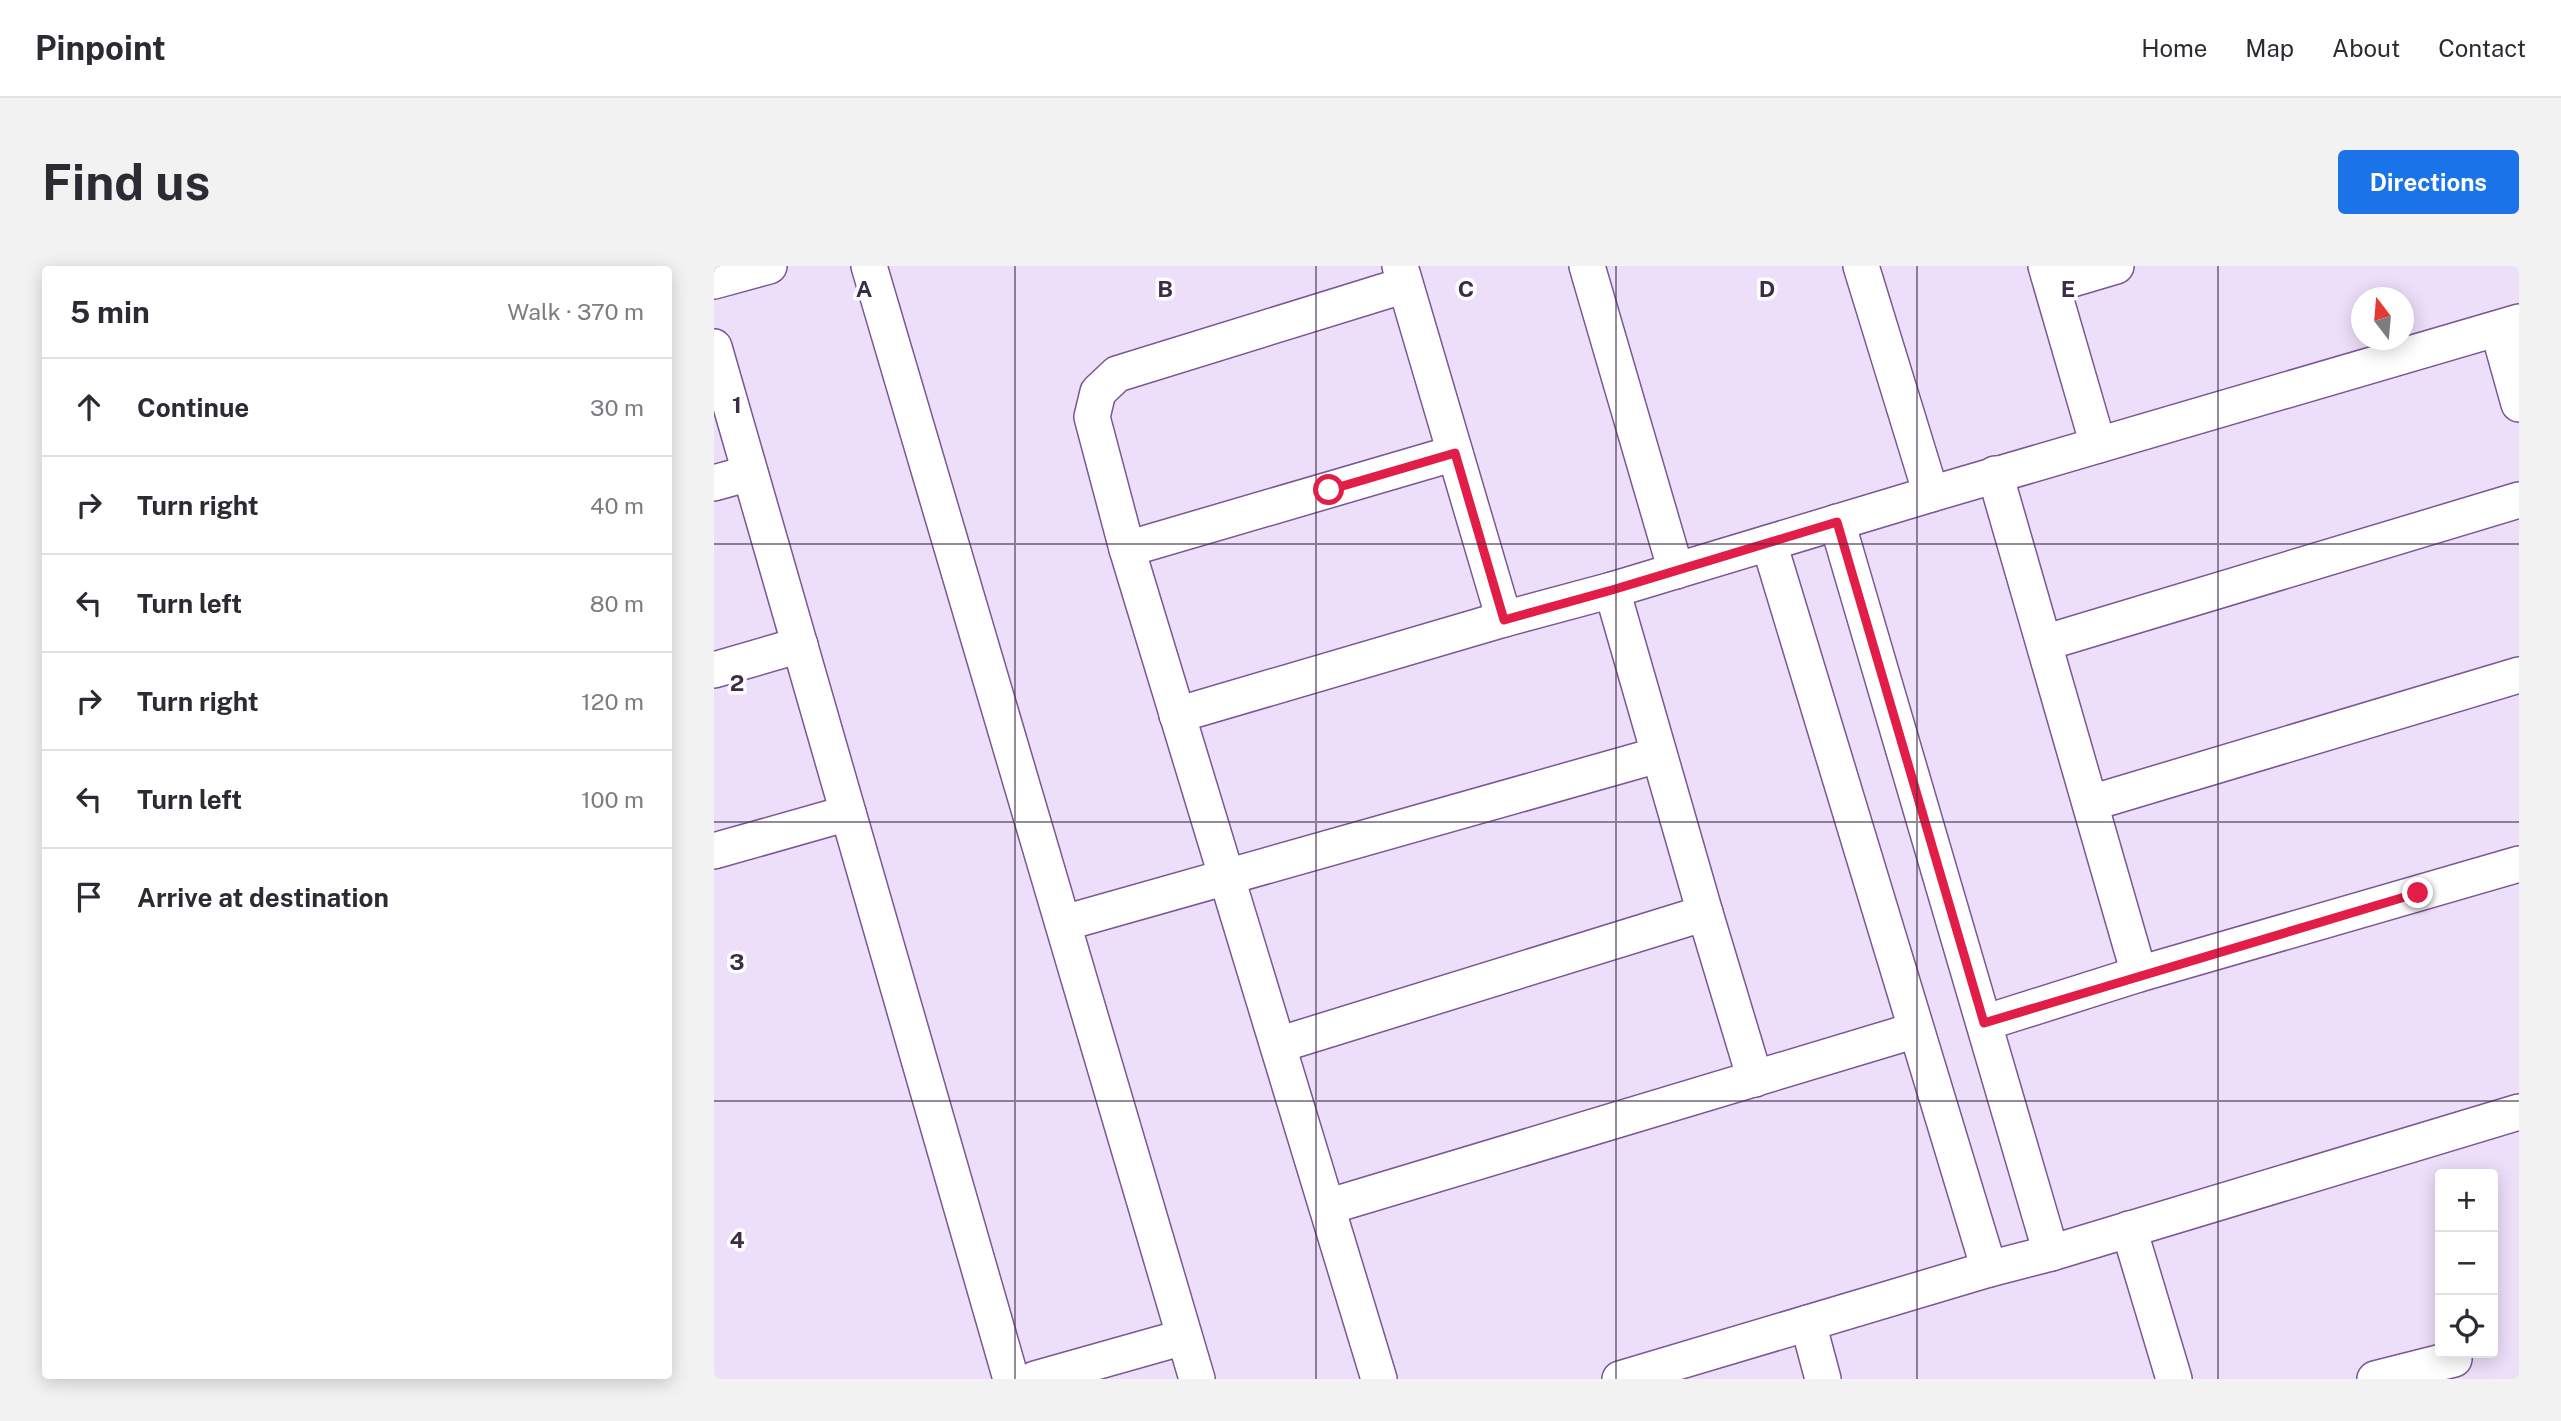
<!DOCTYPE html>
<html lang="en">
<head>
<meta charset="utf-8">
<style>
	:root { --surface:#fff; --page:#f2f2f3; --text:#2b2b33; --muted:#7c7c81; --line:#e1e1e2; --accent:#1a73e8 }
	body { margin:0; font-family:"Public Sans",sans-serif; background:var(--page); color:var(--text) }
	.controls { position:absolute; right:21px; bottom:21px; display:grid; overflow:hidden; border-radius:7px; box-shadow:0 4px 18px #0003 }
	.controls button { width:63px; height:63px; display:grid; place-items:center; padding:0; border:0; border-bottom:2px solid var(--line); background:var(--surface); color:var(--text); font:35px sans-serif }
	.compass { position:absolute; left:1637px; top:21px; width:63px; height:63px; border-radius:50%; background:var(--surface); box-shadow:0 4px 18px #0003; rotate:344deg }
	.stop { position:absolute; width:21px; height:21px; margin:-16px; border:5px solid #e11d48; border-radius:50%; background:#fff }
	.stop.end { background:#e11d48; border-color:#fff; box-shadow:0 2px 7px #0008 }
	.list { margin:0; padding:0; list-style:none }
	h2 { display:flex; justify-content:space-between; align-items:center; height:91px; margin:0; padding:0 28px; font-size:30px }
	h2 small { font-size:23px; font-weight:400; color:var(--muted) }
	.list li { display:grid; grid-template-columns:46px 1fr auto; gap:21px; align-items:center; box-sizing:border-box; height:98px; padding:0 28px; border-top:2px solid var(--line) }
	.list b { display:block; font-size:26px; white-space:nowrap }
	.list em { font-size:23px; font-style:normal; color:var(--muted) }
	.icon { flex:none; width:38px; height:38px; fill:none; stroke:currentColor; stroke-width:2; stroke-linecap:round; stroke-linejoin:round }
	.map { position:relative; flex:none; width:1805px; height:1113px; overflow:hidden; border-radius:7px }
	header { display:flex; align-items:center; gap:42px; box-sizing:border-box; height:98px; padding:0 35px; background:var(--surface); border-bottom:2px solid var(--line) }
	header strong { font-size:33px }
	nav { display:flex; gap:38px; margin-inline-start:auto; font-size:24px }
	.intro { display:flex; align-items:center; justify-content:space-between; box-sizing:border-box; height:168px; padding:0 42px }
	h1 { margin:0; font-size:49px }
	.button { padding:18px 32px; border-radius:7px; background:var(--accent); color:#fff; font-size:24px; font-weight:700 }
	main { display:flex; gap:42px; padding:0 42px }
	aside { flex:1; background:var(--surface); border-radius:7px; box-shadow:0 4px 18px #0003 }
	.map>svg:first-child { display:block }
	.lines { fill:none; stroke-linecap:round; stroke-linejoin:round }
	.minor-casing { stroke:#7a5795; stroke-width:38 }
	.minor { stroke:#fff; stroke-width:35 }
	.route { stroke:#e11d48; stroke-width:9 }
	.grid { fill:none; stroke:#3b2c47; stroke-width:2; stroke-opacity:0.55 }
	.grid-label { font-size:23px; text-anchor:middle; font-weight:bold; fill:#3b2c47; stroke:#fff; stroke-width:7; stroke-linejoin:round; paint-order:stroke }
</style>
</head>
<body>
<header>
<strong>Pinpoint</strong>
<nav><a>Home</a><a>Map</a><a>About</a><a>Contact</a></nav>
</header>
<div class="intro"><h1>Find us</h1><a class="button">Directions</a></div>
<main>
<aside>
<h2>5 min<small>Walk · 370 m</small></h2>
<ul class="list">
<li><svg class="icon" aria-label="ahead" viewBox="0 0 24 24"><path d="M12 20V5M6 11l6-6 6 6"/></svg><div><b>Continue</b></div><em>30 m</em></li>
<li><svg class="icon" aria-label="right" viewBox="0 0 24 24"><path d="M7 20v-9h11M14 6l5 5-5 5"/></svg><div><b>Turn right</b></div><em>40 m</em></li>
<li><svg class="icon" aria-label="left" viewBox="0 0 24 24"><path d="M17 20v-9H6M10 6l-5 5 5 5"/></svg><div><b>Turn left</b></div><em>80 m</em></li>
<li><svg class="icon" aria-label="right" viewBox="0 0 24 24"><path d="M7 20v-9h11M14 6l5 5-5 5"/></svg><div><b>Turn right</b></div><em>120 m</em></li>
<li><svg class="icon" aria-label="left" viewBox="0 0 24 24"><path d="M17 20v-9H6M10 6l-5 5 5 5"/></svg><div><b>Turn left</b></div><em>100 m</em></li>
<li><svg class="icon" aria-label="arrive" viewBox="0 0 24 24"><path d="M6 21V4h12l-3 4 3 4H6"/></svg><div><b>Arrive at destination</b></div></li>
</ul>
</aside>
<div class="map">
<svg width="1805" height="1113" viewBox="0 0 1805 1113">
	<rect width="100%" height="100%" fill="#eddefa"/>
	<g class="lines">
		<defs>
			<g id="minor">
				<path d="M155,0l328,1113"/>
				<path d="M873,0l89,305"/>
				<path d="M1332,0l52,179"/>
				<path d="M0,15l55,-15"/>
				<path d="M1338,19l64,-19"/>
				<path d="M1784,63l21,75"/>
				<path d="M0,81l297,1032"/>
				<path d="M1281,208l144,500"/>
				<path d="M0,217l36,-10"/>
				<path d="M1217,228l588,-172"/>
				<path d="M1123,256l214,731"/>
				<path d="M1055,277l220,726 62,-16 468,-141"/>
				<path d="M413,283l328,-96"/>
				<path d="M790,353l108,-29 319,-96 -70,-228"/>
				<path d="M1330,377l475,-143"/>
				<path d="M0,404l86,-25"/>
				<path d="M463,449l327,-96 -104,-353"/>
				<path d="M1377,537l428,-128"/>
				<path d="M0,585l134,-38"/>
				<path d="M991,647l50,166"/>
				<path d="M350,657l594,-168"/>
				<path d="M1270,757l155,-49 380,-110"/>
				<path d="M564,779l427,-132 -93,-323"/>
				<path d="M613,941l589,-177"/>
				<path d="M1415,963l45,150"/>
				<path d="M1094,1057l15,56"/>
				<path d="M321,1113l149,-42"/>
				<path d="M665,1113l-252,-830 -35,-132 6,-25 19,-18 288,-89"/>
				<path d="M906,1113l369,-110"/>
				<path d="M1661,1113l79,-20"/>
			</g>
		</defs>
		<use href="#minor" class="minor-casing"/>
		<use href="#minor" class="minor"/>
	</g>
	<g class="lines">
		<path class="route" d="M615,224l126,-37 49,167 108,-30 225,-68 147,501 434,-130"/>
	</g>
	<path class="grid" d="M301,0v1113M602,0v1113M902,0v1113M1203,0v1113M1504,0v1113M0,278h1805M0,556h1805M0,835h1805"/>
	<g class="grid-label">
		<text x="150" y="31">A</text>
		<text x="451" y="31">B</text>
		<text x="752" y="31">C</text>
		<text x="1053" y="31">D</text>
		<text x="1354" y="31">E</text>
		<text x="23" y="147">1</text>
		<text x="23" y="425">2</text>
		<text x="23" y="704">3</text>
		<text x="23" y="982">4</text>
	</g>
</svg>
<div class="controls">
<button>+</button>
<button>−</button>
<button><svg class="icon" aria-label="locate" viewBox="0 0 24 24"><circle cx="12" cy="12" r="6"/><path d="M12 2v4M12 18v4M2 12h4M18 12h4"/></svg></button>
</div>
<svg class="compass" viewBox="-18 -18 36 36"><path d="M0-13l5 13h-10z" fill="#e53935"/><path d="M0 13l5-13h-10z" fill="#7c7c81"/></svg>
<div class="stop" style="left:615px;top:224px"></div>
<div class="stop end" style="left:1704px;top:627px"></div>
</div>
</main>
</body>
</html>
